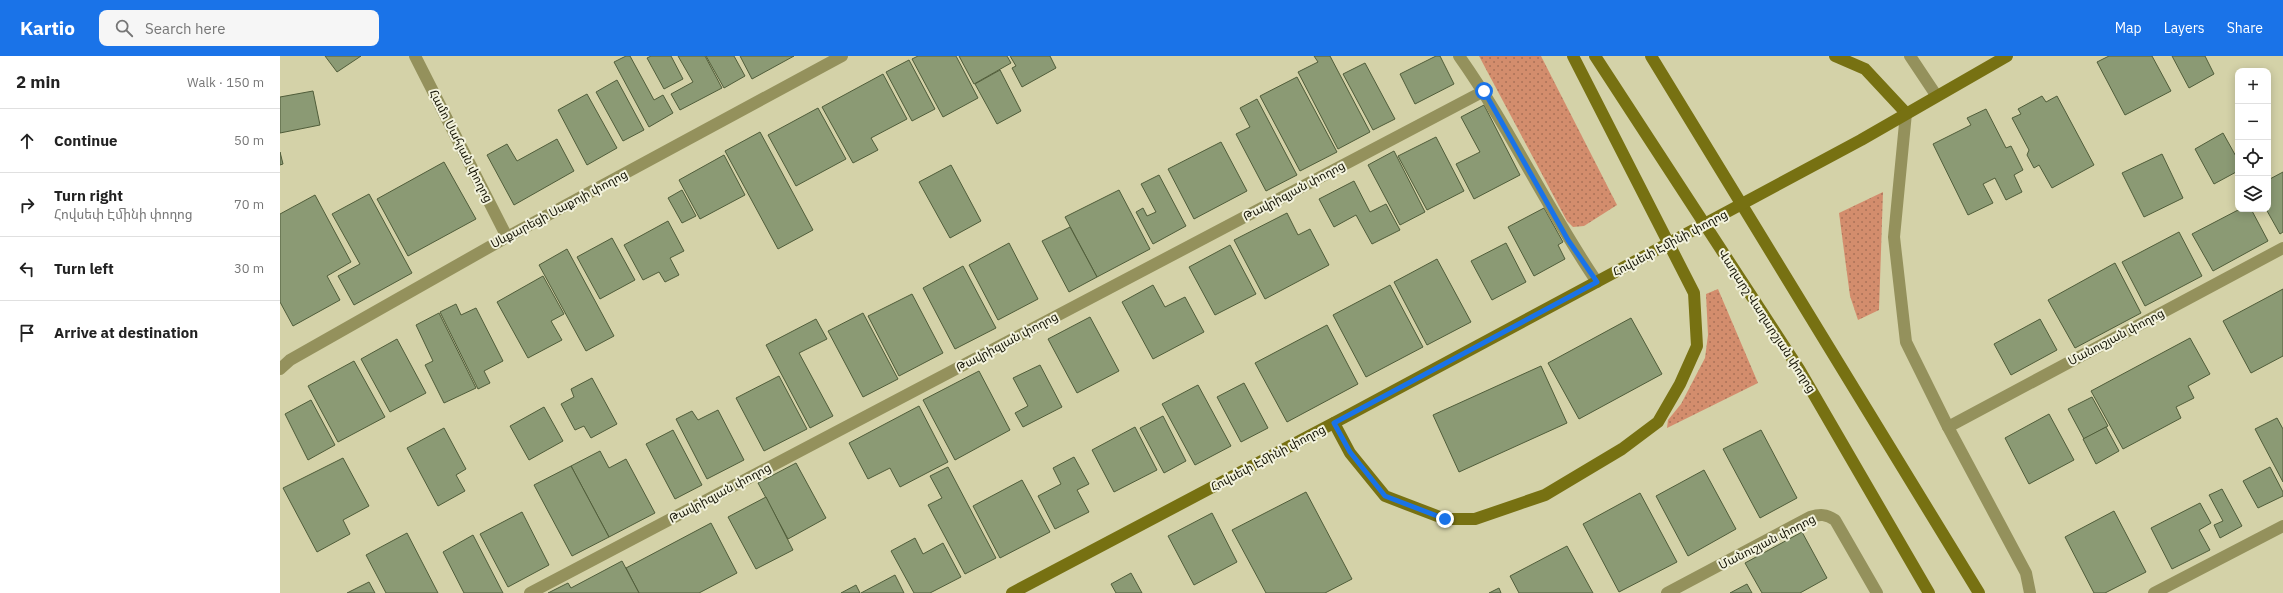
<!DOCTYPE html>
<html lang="en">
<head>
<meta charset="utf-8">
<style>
	:root { --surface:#fff; --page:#f6f6f6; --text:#222; --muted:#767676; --line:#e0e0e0; --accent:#1a73e8 }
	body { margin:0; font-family:"IBM Plex Sans","Noto Sans Armenian",sans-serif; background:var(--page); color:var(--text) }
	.controls { position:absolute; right:12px; top:12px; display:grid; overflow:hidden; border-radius:8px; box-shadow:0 2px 10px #0003 }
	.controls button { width:36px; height:36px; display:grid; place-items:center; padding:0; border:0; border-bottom:1px solid var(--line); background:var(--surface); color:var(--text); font:20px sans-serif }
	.stop { position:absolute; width:12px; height:12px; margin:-9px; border:3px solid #1a73e8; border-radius:50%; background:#fff }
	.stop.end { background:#1a73e8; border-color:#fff; box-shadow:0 1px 4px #0008 }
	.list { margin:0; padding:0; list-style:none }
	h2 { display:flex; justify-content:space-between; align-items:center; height:52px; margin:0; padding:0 16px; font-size:17px }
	h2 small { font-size:13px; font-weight:400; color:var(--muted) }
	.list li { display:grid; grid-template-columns:26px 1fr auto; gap:12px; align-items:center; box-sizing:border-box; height:64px; padding:0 16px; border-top:1px solid var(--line) }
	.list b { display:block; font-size:15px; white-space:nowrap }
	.list p { margin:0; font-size:13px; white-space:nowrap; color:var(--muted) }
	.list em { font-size:13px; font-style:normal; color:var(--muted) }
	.icon { flex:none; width:22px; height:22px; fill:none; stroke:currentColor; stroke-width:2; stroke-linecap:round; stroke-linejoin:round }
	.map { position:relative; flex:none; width:2003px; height:537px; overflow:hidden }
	header { display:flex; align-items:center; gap:24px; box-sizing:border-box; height:56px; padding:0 20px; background:var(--accent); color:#fff }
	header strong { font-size:19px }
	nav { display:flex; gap:22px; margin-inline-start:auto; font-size:14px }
	.search { width:280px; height:36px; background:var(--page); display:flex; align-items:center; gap:10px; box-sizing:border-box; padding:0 14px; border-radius:8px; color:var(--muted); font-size:15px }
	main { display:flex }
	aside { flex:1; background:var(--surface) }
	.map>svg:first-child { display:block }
	.grass { fill:url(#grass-dots) }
	.building { fill:#8b9a74; stroke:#505d3a }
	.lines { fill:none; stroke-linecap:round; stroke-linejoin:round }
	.street { stroke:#94915c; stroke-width:12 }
	.secondary { stroke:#777112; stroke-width:12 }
	.route { stroke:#1a73e8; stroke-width:5 }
	.labels { text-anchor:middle; stroke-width:4; stroke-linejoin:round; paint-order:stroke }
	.street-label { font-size:12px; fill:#151405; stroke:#f2f2dc }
</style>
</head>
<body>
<header>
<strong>Kartio</strong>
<div class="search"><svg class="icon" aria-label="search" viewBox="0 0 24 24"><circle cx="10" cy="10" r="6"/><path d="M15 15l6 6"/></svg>Search here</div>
<nav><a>Map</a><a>Layers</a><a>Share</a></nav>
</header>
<main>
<aside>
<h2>2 min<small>Walk · 150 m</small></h2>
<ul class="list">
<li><svg class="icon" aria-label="ahead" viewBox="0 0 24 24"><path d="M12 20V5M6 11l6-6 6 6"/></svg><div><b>Continue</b></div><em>50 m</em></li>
<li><svg class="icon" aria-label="right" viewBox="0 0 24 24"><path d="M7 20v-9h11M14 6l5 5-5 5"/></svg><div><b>Turn right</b><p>Հովսեփ Էմինի փողոց</p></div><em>70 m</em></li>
<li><svg class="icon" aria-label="left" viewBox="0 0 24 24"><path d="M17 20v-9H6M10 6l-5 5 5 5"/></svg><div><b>Turn left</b></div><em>30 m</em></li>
<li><svg class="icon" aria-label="arrive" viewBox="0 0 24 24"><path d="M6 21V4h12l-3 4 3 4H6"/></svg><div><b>Arrive at destination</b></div></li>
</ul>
</aside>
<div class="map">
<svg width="2003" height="537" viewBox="0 0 2003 537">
	<defs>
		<pattern id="grass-dots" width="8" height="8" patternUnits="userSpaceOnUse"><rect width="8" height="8" fill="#d38d6d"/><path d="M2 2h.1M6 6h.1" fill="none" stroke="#aa7258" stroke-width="1.8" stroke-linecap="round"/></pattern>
	</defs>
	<rect width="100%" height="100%" fill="#d4d2a8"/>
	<g class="grass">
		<path d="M1199,0h62l76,149 -33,21 -11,1 -6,-6z"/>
		<path d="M1603,136l-4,118 -21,10 -8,-24 -11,-83z"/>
		<path d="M1438,233l40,94 -91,45 1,-8 13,-16 24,-46 3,-23 -2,-41z"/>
	</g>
	<g class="building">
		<path d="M45,0h36l-24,16z"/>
		<path d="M346,0h4l24,44 9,-5 10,18 -24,14 -35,-65z"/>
		<path d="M371,0h20l12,23 -19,10 -17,-31z"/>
		<path d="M398,0h27l17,32 -42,22 -9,-16 22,-12z"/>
		<path d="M426,0h28l11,20 -21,12z"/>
		<path d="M460,0h54l-42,23z"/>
		<path d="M638,0h38l22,42 -35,19 -31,-58z"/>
		<path d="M679,0h48l4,7 -37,21z"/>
		<path d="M730,0h40l6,12 -34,19 -10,-19 4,-2z"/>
		<path d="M1034,0h16l40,76 -32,17 -40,-77 20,-10z"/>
		<path d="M1156,0h4l14,28 -39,20 -15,-30z"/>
		<path d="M1829,0h43l19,35 -46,24 -28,-53z"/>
		<path d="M1892,0h33l9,18 -25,14z"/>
		<path d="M629,4l26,49 -23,12 -26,-49z"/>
		<path d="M1085,7l30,56 -22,11 -30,-56z"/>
		<path d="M720,14l21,41 -24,13 -22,-40z"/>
		<path d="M603,18l24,45 -36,19 7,12 -25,13 -31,-56z"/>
		<path d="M1017,21l40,75 -37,19 -40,-75z"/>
		<path d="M337,24l27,50 -21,11 -27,-49z"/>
		<path d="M33,35l7,34 -40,8v-36z"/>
		<path d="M307,38l30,54 -30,17 -29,-55z"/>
		<path d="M1762,40l4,6 11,-6 37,69 -42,23 -13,-23 -5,3 -7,-13 2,-5 -17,-32 9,-4 -3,-5z"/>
		<path d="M977,43l40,76 -31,16 -30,-57 14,-7 -10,-19z"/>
		<path d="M1204,49l36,70 -46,24 -18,-35 24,-12 -19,-35z"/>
		<path d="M538,52l28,51 -50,27 -28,-51z"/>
		<path d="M1706,53l20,39 5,-2 12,24 -9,5 8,17 -16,8 -11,-22 -12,6 10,19 -25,12 -35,-71 38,-19 -4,-7z"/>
		<path d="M480,76l53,98 -35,19 -53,-98z"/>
		<path d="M1943,77l15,27v11l-24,13 -19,-35z"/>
		<path d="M1156,81l28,54 -37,19 -29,-54z"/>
		<path d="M277,83l17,32 -60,34 -27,-50 20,-11 10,17z"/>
		<path d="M941,86l26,49 -53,28 -26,-50z"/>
		<path d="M1114,95l31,61 -25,13 -32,-60z"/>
		<path d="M0,96l3,12 -3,1z"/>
		<path d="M1882,98l21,44 -39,19 -22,-44z"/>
		<path d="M444,99l21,40 -45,24 -21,-39z"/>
		<path d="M164,106l32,57 -68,37 -31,-57z"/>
		<path d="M671,109l30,56 -31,17 -31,-56z"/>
		<path d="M2003,116v60l-3,2 -14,-25 2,-29z"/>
		<path d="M879,119l27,51 -33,18 -17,-32 7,-4 4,8 9,-4 -15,-28z"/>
		<path d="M1074,125l16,31 16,-8 14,26 -28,14 -16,-29 -22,12 -15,-28z"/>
		<path d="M402,134l14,26 -14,7 -14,-25z"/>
		<path d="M839,134l31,59 -53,28 -32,-60z"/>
		<path d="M89,138l43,79 -58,32 -16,-29 22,-12 -28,-50z"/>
		<path d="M35,139l36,67 -24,14 13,24 -47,26 -13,-24v-88z"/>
		<path d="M1264,152l19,34 -5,3 7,14 -31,17 -26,-49z"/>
		<path d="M1960,153h11l17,32 -55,30 -21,-37z"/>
		<path d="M1007,157l11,22 12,-6 19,36 -64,34 -31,-59z"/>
		<path d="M388,165l16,30 -14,7 9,17 -14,7 -6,-10 -16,8 -19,-35z"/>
		<path d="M790,171l27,50 -28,15 -27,-51z"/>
		<path d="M1899,176l23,44 -57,30 -23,-44z"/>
		<path d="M332,182l23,42 -35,19 -23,-42z"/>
		<path d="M729,187l29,56 -40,21 -29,-55z"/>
		<path d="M1226,187l20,39 -34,18 -21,-39z"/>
		<path d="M950,189l26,49 -41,21 -26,-48z"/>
		<path d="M287,193l47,87 -28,15 -47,-86z"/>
		<path d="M1157,203l34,63 -44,23 -33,-63z"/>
		<path d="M1835,207l26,50 -66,35 -27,-48z"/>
		<path d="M683,210l33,62 -41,21 -32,-61z"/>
		<path d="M263,220l21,38 -13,7 11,19 -34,18 -31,-56z"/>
		<path d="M873,229l12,22 20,-10 19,35 -51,27 -31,-57z"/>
		<path d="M1110,229l33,62 -57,30 -33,-62z"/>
		<path d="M2003,233v67l-32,17 -28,-52z"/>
		<path d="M632,238l31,59 -44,23 -31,-60z"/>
		<path d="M176,248l5,11 15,-7 27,53 -19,10 6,12 -12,6 -38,-77z"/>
		<path d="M159,257l37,75 -32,15 -19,-38 8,-4 -17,-36z"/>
		<path d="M583,257l35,66 -35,18 -35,-66z"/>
		<path d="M810,261l29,54 -42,22 -29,-54z"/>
		<path d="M1351,262l31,56 -83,45 -31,-56z"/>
		<path d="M536,263l11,20 -28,14 34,63 -23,12 -44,-83z"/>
		<path d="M1760,263l17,31 -46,25 -17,-31z"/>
		<path d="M1047,269l31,59 -71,38 -32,-59z"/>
		<path d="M1910,282l20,36 -22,12 6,12 -18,9 5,11 -58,31 -32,-58z"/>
		<path d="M117,283l29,54 -36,19 -29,-53z"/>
		<path d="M74,305l31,56 -47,25 -30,-56z"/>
		<path d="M760,309l22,42 -39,20 -8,-14 13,-7 -15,-28z"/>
		<path d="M1261,310l26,57 -108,49 -26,-57z"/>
		<path d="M699,315l31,59 -55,30 -32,-60z"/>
		<path d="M499,320l28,53 -43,22 -28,-53z"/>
		<path d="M312,322l25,46 -26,14 -7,-12 -9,4 -14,-26 13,-7 -3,-8z"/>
		<path d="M964,327l24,45 -27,14 -24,-45z"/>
		<path d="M918,329l33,61 -36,19 -33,-61z"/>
		<path d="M1812,341l16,29 -24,13 -16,-30z"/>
		<path d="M31,344l24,45 -27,15 -23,-46z"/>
		<path d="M639,350l29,56 -48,25 -10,-19 -22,11 -19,-36z"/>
		<path d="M264,351l19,34 -34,19 -19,-34z"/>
		<path d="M438,354l26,50 -37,19 -31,-60 16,-8 6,9z"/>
		<path d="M1769,358l25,46 -45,24 -24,-46z"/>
		<path d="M883,360l23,45 -22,12 -24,-45z"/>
		<path d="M1997,362l6,11v53l-28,-53z"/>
		<path d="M855,371l22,43 -43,22 -22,-42z"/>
		<path d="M1826,371l13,24 -23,13 -13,-25z"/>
		<path d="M164,372l22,41 -10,6 9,16 -27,15 -31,-58z"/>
		<path d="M393,374l29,55 -27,14 -29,-55z"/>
		<path d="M1481,374l36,68 -37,20 -37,-69z"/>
		<path d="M320,395l9,17 17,-9 29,54 -46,24 -38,-71z"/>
		<path d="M794,401l15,27 -12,6 12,22 -34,17 -17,-33 23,-12 -8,-16z"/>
		<path d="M63,402l26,48 -26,14 7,14 -33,18 -34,-64z"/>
		<path d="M516,407l30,55 -38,21 -30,-56z"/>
		<path d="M291,410l38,71 -37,19 -38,-71z"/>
		<path d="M668,411l48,91 -31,16 -37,-69 14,-7 -12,-22z"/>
		<path d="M1990,411l13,25v4l-25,12 -15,-27z"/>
		<path d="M1424,414l32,59 -48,27 -32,-60z"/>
		<path d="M742,424l28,52 -50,26 -27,-52z"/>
		<path d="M1942,433l20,37 -22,12 -6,-13 9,-4 -14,-26z"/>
		<path d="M1026,436l46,87 -27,14h-59l-34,-63z"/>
		<path d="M1360,437l37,69 -58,30 -36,-68z"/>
		<path d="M486,441l27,53 -37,19 -28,-52z"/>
		<path d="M1920,447l11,20 -12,7 11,20 -38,19 -21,-41z"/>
		<path d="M1834,455l32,61 -41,21h-11l-29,-56z"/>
		<path d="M242,456l27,53 -41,22 -28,-53z"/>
		<path d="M932,457l25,49 -43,23 -26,-49z"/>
		<path d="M431,467l26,50 -38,20h-60l-13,-25z"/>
		<path d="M1522,476l25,46 -27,15h-38l-17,-30z"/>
		<path d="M127,477l31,60h-52l-20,-38z"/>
		<path d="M193,479l30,58h-39l-21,-41z"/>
		<path d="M635,482l8,16 20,-11 18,34 -31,16h-16l-23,-42z"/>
		<path d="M1287,490l26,47h-74l-9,-17z"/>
		<path d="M342,505l17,32h-91l20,-10 3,5z"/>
		<path d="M851,517l11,20h-26l-5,-9z"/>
		<path d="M615,519l9,18h-43z"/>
		<path d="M89,526l6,11h-28z"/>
		<path d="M1467,528l5,9h-22z"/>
		<path d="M576,529l4,8h-19z"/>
		<path d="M1219,532l2,5h-12z"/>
	</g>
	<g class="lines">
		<g class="street">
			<path d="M135,0l92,181"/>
			<path d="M1179,0c51,72 88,153 138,226"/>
			<path d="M1630,0l26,39"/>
			<path d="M1626,57l-12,124 12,105 42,85 78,146 4,20"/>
			<path d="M0,313l10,-9 217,-123 335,-181"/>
			<path d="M1668,371l335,-179"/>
			<path d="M250,537l954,-502"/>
			<path d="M1387,537l143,-76c10,-3 16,-3 25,3l42,73"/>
			<path d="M1874,537l129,-67"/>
		</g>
		<g class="secondary">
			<path d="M1315,0l204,313 130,224"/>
			<path d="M1371,0l328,537"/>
			<path d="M1555,0l30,13 41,44"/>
			<path d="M1054,367l16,30 35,43 60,23h30l70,-24 77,-46 36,-27 22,-38 17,-38 -3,-53 -121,-237"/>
			<path d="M732,537l333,-176 516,-277 146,-84"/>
		</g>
	</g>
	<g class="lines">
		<path class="route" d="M1165,463l-60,-23 -35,-44 -16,-29 263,-141 -29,-42 -84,-149"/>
	</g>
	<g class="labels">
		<g class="street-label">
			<text transform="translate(181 90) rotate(63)" y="4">Համո Սահյան փողոց</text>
			<text transform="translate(1014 135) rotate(-28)" y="4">Թավրիզյան փողոց</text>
			<text transform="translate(279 153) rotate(-28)" y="4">Սևքարեցի Սաքոյի փողոց</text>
			<text transform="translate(1390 187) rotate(-28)" y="4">Հովսեփ Էմինի փողոց</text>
			<text transform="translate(1487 265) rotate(57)" y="4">Վաղարշ Վաղարշյան փողոց</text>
			<text transform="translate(1836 281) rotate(-28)" y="4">Մանուշյան փողոց</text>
			<text transform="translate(727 286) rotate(-28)" y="4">Թավրիզյան փողոց</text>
			<text transform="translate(988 402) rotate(-28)" y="4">Հովսեփ Էմինի փողոց</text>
			<text transform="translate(440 437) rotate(-28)" y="4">Թավրիզյան փողոց</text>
			<text transform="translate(1487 486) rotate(-27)" y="4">Մանուշյան փողոց</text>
		</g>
	</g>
</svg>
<div class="controls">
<button>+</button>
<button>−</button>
<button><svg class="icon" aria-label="locate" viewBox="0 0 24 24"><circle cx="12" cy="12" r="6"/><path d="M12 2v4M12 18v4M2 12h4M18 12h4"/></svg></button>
<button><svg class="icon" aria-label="layers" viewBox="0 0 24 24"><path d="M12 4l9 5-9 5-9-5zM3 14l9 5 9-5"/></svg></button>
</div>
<div class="stop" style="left:1204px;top:35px"></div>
<div class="stop end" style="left:1165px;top:463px"></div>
</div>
</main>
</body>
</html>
